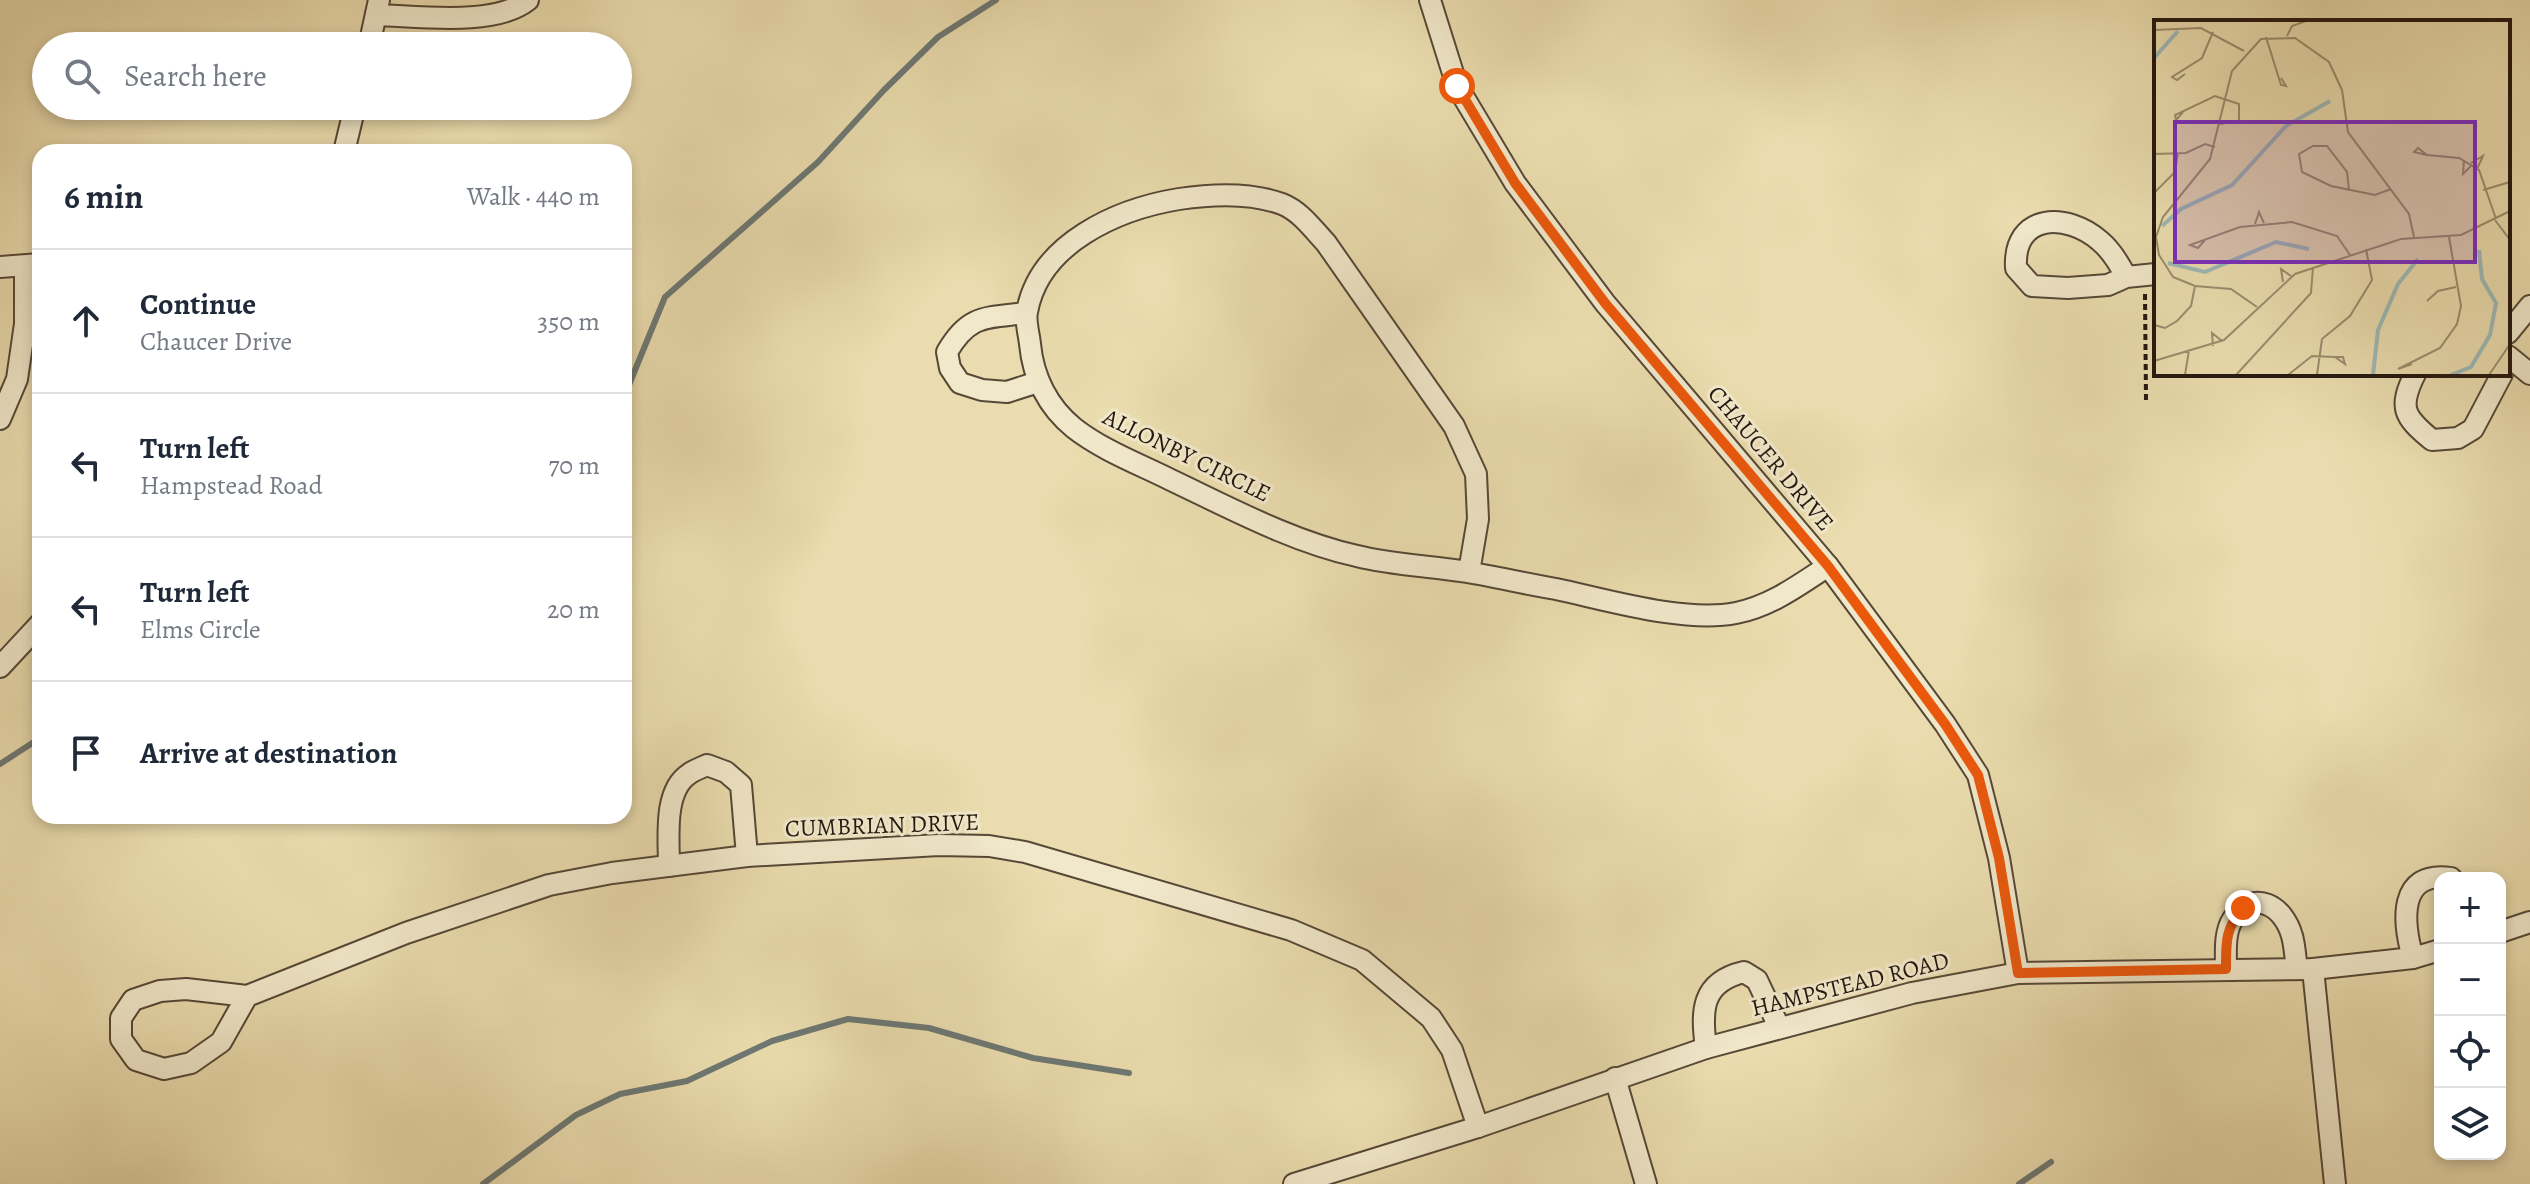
<!DOCTYPE html>
<html lang="en">
<head>
<meta charset="utf-8">
<style>
	:root { --surface:#fff; --page:#f2f2f3; --text:#1f2937; --muted:#747a83; --line:#e0e1e3 }
	body { margin:0; font-family:Alegreya,serif; background:var(--page); color:var(--text) }
	.controls { position:absolute; right:24px; bottom:24px; display:grid; overflow:hidden; border-radius:16px; box-shadow:0 4px 12px #0003 }
	.controls button { width:72px; height:72px; display:grid; place-items:center; padding:0; border:0; border-bottom:2px solid var(--line); background:var(--surface); color:var(--text); font:40px sans-serif }
	.stop { position:absolute; width:24px; height:24px; margin:-18px; border:6px solid #ea580c; border-radius:50%; background:#fff }
	.stop.end { background:#ea580c; border-color:#fff; box-shadow:0 2px 8px #0008 }
	.list { margin:0; padding:0; list-style:none }
	h2 { display:flex; justify-content:space-between; align-items:center; height:104px; margin:0; padding:0 32px; font-size:34px }
	h2 small { font-size:26px; font-weight:400; color:var(--muted) }
	.list li { display:grid; grid-template-columns:52px 1fr auto; gap:24px; align-items:center; box-sizing:border-box; height:144px; padding:0 32px; border-top:2px solid var(--line) }
	.list b { display:block; font-size:30px; white-space:nowrap }
	.list p { margin:0; font-size:26px; white-space:nowrap; color:var(--muted) }
	.list em { font-size:26px; font-style:normal; color:var(--muted) }
	.icon { flex:none; width:44px; height:44px; fill:none; stroke:currentColor; stroke-width:2; stroke-linecap:round; stroke-linejoin:round }
	.map { position:relative; flex:none; width:2530px; height:1184px; overflow:hidden }
	.search { position:absolute; background:var(--surface); box-shadow:0 4px 12px #0003; left:32px; top:32px; width:600px; height:88px; display:flex; align-items:center; gap:20px; box-sizing:border-box; padding:0 28px; border-radius:44px; color:var(--muted); font-size:30px }
	.panel { position:absolute; background:var(--surface); box-shadow:0 4px 12px #0003; left:32px; top:144px; width:600px; height:680px; border-radius:24px }
	.map>svg:first-child { display:block }
	.lines { fill:none; stroke-linecap:round; stroke-linejoin:round }
	.stream { stroke:#6d7873; stroke-width:6 }
	.minor-casing { stroke:#564837; stroke-width:24 }
	.path { stroke:#24170f; stroke-width:4; stroke-dasharray:6 4; stroke-linecap:butt }
	.minor { stroke:#f1e8ca; stroke-width:20 }
	.route { stroke:#ea580c; stroke-width:10 }
	.labels { text-anchor:middle; stroke-width:6; stroke-linejoin:round; paint-order:stroke }
	.street-label { font-size:24px; fill:#24170f; stroke:#f1e8ca }
	.inset-river { fill:none; stroke:#9db9b6; stroke-width:4 }
	.inset-road { fill:none; stroke:#9b8d6e; stroke-width:2 }
	.view { fill:#7b2cbf; fill-opacity:0.15; stroke:#7b2cbf; stroke-width:4 }
	.inset-edge { fill:none; stroke:#24170f; stroke-width:4 }
</style>
</head>
<body>
<div class="map">
<svg width="2530" height="1184" viewBox="0 0 2530 1184">
	<rect width="100%" height="100%" fill="#eadcae"/>
	<filter id="stains"><feTurbulence type="fractalNoise" baseFrequency=".0025" numOctaves="4"/><feColorMatrix values="0 0 0 0 .2 0 0 0 0 .09 0 0 0 0 .02 0 0 0 .5 -.17"/></filter>
	<radialGradient id="worn" r=".72"><stop offset=".6" stop-color="#630" stop-opacity="0"/><stop offset="1" stop-color="#630" stop-opacity=".3"/></radialGradient>
	<g class="lines">
		<g class="stream">
			<path d="M624,397l41,-100 153,-135 66,-72 54,-53 58,-37"/>
			<path d="M0,764l40,-26"/>
			<path d="M483,1184l93,-69 44,-21 67,-13 85,-40 76,-22 81,9 104,30 96,15"/>
			<path d="M2019,1184l32,-22"/>
		</g>
		<defs>
			<g id="minor">
				<path d="M1430,0l27,86 58,97 90,120 223,263 117,158 33,51 21,83 19,115"/>
				<path d="M376,15c42,1 119,12 152,-15"/>
				<path d="M369,46l10,-46"/>
				<path d="M344,152l11,-46"/>
				<path d="M0,267l40,-3"/>
				<path d="M2126,277c-7,-14 -14,-26 -26,-36 -33,-29 -87,-28 -84,27l16,18 36,2 40,-3 18,-8 30,-3"/>
				<path d="M1026,313c-40,5 -57,1 -79,39l3,16 10,15 22,7 25,2 31,-10"/>
				<path d="M2508,333l22,-27"/>
				<path d="M2508,356l22,18"/>
				<path d="M2415,374c-17,34 -11,43 17,66l26,-2 15,-9 29,-55"/>
				<path d="M0,419l17,-40 8,-55v-58"/>
				<path d="M1469,572l9,-53 -2,-45 -22,-48 -128,-183c-13,-14 -26,-32 -44,-39 -32,-12 -70,-10 -103,-5 -61,10 -140,44 -152,113 -2,9 2,22 3,32 3,33 18,63 44,84 28,22 65,36 97,52 59,28 122,62 186,76 36,9 74,10 110,16 30,5 59,12 89,17 52,11 128,34 180,24 35,-7 63,-28 92,-47"/>
				<path d="M0,667l40,-43"/>
				<path d="M669,866c0,-27 -6,-75 20,-92 5,-4 12,-6 18,-9l19,7 15,13 6,71"/>
				<path d="M2500,932l30,-10"/>
				<path d="M2413,958c-10,-35 -16,-88 38,-80"/>
				<path d="M2226,969c0,-16 -2,-37 7,-50 21,-31 51,-13 59,17 3,10 3,22 5,32"/>
				<path d="M2313,969l22,215"/>
				<path d="M247,996l-26,46 -30,21 -27,6 -28,-9 -15,-21v-21l12,-18 27,-9 26,-2 61,7 159,-63 143,-48 63,-12 135,-17 192,-11 50,1 36,6 266,78 71,30 69,58 21,32 26,77"/>
				<path d="M1706,1048c-5,-37 -5,-66 38,-76l13,8 22,47"/>
				<path d="M1615,1078l31,106"/>
				<path d="M1294,1184l184,-57 228,-79 206,-55 106,-20 295,-4 100,-11 27,-8"/>
			</g>
		</defs>
		<use href="#minor" class="minor-casing"/>
		<path class="path" d="M2145,294l1,106"/>
		<use href="#minor" class="minor"/>
	</g>
	<g class="lines">
		<path class="route" d="M1457,86l58,97 90,120 223,263 117,158 33,51 21,83 19,115 208,-4c0,-26 -1,-41 17,-61"/>
	</g>
	<g class="labels">
		<g class="street-label">
			<text transform="translate(1187 455) rotate(26)" y="8">ALLONBY CIRCLE</text>
			<text transform="translate(1771 458) rotate(50)" y="8">CHAUCER DRIVE</text>
			<text transform="translate(882 825) rotate(-2)" y="8">CUMBRIAN DRIVE</text>
			<text transform="translate(1850 984) rotate(-14)" y="8">HAMPSTEAD ROAD</text>
		</g>
	</g>
	<g transform="translate(2154 20)">
		<rect width="356" height="356" fill="#eadcae"/>
		<path class="inset-river" d="M0,38l24,-27M8,206l19,-17 51,-24 54,-59 44,-25M14,243l37,9 71,-30 33,7M219,355l5,-45 20,-46 20,-25M297,355l20,-8 19,-32 6,-32 -14,-24 -3,-29"/>
		<path class="inset-road" d="M0,10l47,-2 43,23M133,16l5,-10 14,-5M112,17l15,48 5,1 -5,-8M31,54l-8,6 -5,-3 30,-19 11,-26M29,92l-7,8 -1,-5 40,-19 24,8v17l-19,3M0,134l32,-1 19,-9 10,3M273,135l-13,-3 4,-4 9,7 32,3 20,12 17,49M310,140l-1,14 9,-9M317,143l12,-7 -6,13M195,170l-2,-18 -20,-26h-14l-14,8 3,18 29,14 44,9 16,-6M329,170l27,-8M0,173l21,-21 3,-19M341,200l15,20M101,204l4,-12 5,11M51,220l-7,8 -8,-3 50,-18 52,-5 45,14 13,19M129,262l-2,-13 10,7M273,281l11,-10 18,-4M103,287l-26,-18 -36,-3 -22,-9 -14,-22 -3,-18 7,-20 47,-58 22,-88 29,-32 34,-1 34,24 13,28 6,42 61,82 5,23M0,305l11,3 12,-7 14,-15 4,-20M59,326l-1,-13 10,8M0,341l70,-21 71,-66 106,-35 60,-4 49,-24M258,344l-14,5 42,-21 17,-24 4,-18 -12,-69M31,355l4,-25M82,355l75,-82 2,-26M134,355l24,-19 23,1 10,7 -2,-7h-8M163,355l5,-36 28,-23 22,-36 -6,-31M335,355l21,-31"/>
		<path class="view" d="M21,102h300v140h-300z"/>
		<rect width="356" height="356" class="inset-edge"/>
	</g>
	<rect width="100%" height="100%" filter="url(#stains)"/>
	<rect width="100%" height="100%" fill="url(#worn)"/>
</svg>
<div class="controls">
<button>+</button>
<button>−</button>
<button><svg class="icon" aria-label="locate" viewBox="0 0 24 24"><circle cx="12" cy="12" r="6"/><path d="M12 2v4M12 18v4M2 12h4M18 12h4"/></svg></button>
<button><svg class="icon" aria-label="layers" viewBox="0 0 24 24"><path d="M12 4l9 5-9 5-9-5zM3 14l9 5 9-5"/></svg></button>
</div>
<div class="stop" style="left:1457px;top:86px"></div>
<div class="stop end" style="left:2243px;top:908px"></div>
<div class="search"><svg class="icon" aria-label="search" viewBox="0 0 24 24"><circle cx="10" cy="10" r="6"/><path d="M15 15l6 6"/></svg>Search here</div>
<section class="panel">
<h2>6 min<small>Walk · 440 m</small></h2>
<ul class="list">
<li><svg class="icon" aria-label="ahead" viewBox="0 0 24 24"><path d="M12 20V5M6 11l6-6 6 6"/></svg><div><b>Continue</b><p>Chaucer Drive</p></div><em>350 m</em></li>
<li><svg class="icon" aria-label="left" viewBox="0 0 24 24"><path d="M17 20v-9H6M10 6l-5 5 5 5"/></svg><div><b>Turn left</b><p>Hampstead Road</p></div><em>70 m</em></li>
<li><svg class="icon" aria-label="left" viewBox="0 0 24 24"><path d="M17 20v-9H6M10 6l-5 5 5 5"/></svg><div><b>Turn left</b><p>Elms Circle</p></div><em>20 m</em></li>
<li><svg class="icon" aria-label="arrive" viewBox="0 0 24 24"><path d="M6 21V4h12l-3 4 3 4H6"/></svg><div><b>Arrive at destination</b></div></li>
</ul>
</section>
</div>
</body>
</html>
